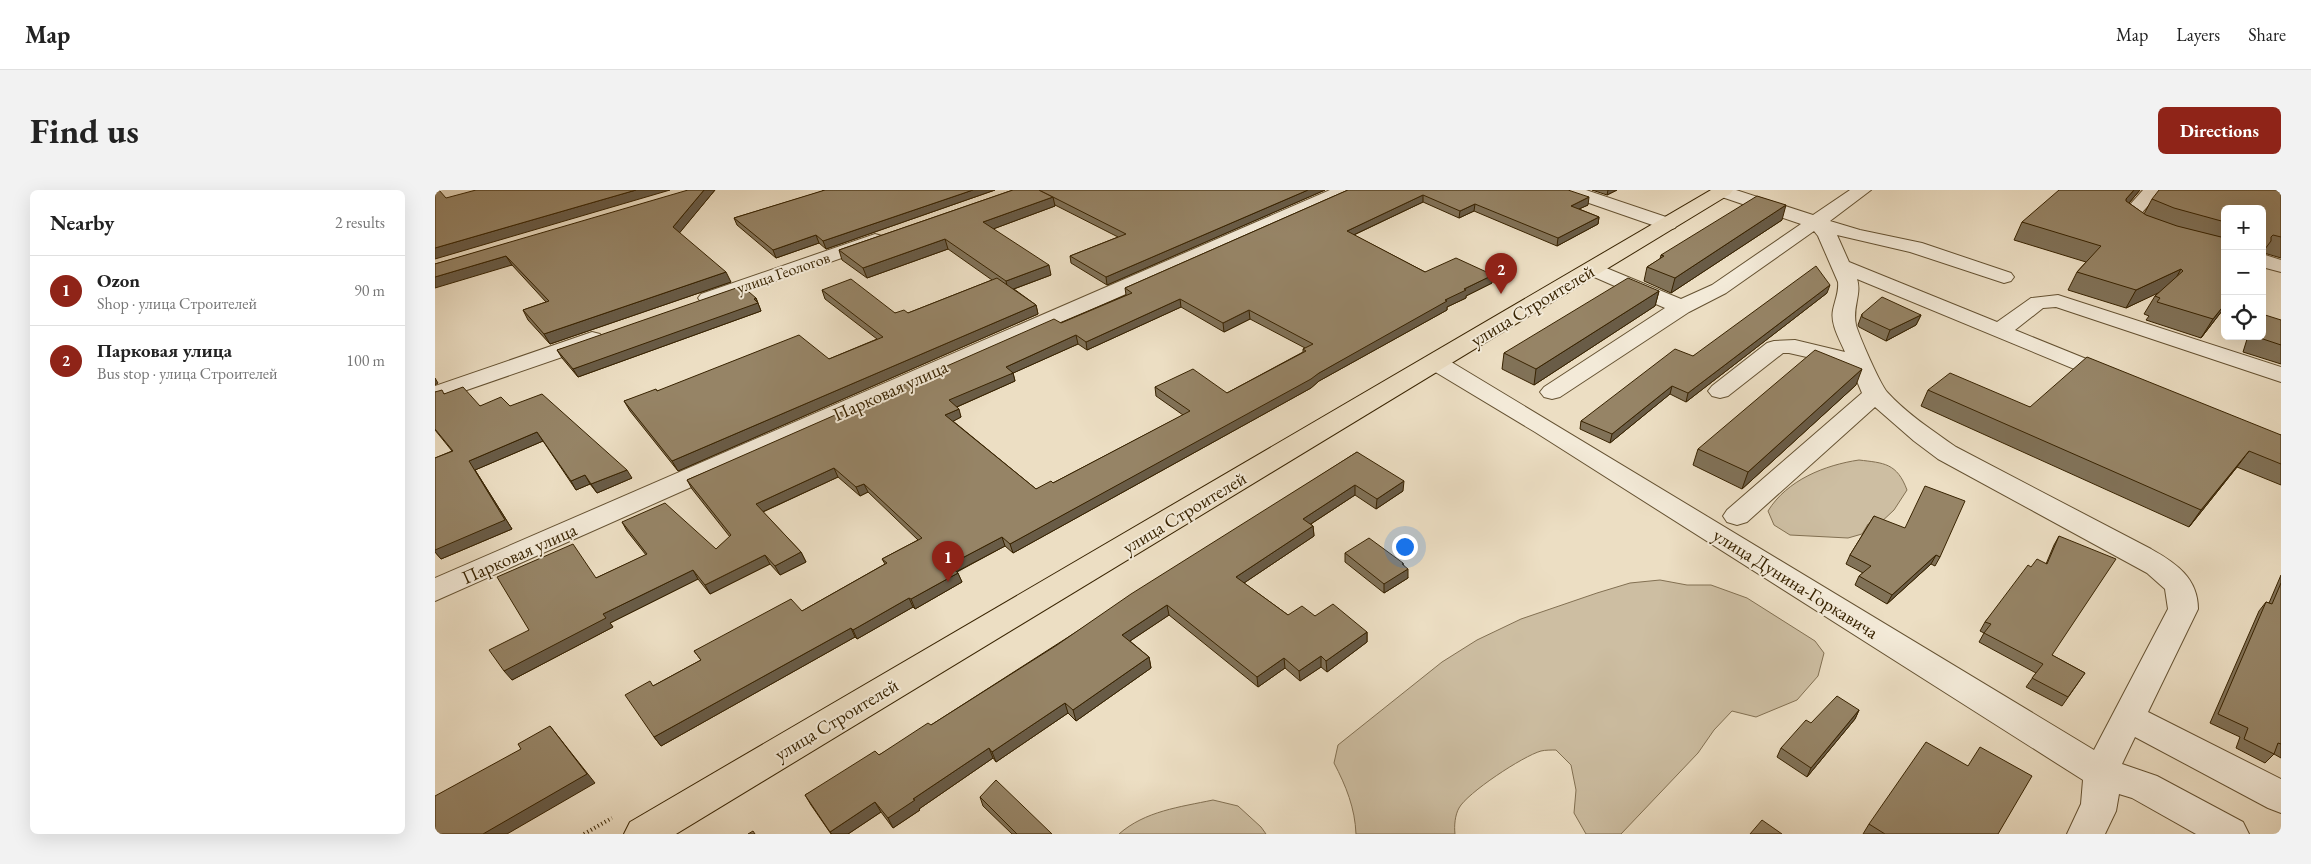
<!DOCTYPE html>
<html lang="en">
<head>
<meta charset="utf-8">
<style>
	:root { --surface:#fff; --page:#f2f2f2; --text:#222; --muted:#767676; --line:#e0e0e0; --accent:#8f2418 }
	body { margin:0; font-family:"EB Garamond",serif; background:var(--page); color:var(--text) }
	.controls { position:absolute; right:15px; top:15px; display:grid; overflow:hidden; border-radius:8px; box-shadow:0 5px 20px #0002 }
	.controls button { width:45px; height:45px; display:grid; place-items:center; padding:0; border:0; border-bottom:1px solid var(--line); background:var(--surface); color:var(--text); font:25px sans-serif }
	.you { position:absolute; left:969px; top:356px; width:18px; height:18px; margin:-12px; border:4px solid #fff; border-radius:50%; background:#1a73e8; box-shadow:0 0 0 8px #1a73e833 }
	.badge { display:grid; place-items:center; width:32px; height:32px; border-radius:50%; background:var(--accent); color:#fff; font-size:16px; font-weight:700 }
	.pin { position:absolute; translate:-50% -41px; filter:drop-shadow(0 1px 2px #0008) }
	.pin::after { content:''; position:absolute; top:26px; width:18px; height:15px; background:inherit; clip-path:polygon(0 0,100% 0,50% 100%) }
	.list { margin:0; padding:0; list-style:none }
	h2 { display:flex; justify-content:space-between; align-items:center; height:65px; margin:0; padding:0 20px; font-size:21px }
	h2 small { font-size:16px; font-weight:400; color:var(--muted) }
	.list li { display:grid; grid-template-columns:32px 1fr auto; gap:15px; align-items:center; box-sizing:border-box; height:70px; padding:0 20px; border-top:1px solid var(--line) }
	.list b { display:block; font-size:19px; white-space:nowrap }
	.list p { margin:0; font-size:16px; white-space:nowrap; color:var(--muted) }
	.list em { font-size:16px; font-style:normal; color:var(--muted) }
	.icon { flex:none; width:28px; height:28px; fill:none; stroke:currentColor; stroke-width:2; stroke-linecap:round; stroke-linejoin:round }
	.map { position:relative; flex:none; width:1846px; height:644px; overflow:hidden; border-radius:8px }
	header { display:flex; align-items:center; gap:30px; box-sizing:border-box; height:70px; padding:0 25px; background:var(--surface); border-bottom:1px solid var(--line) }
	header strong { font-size:24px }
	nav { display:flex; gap:28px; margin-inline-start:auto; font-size:18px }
	.intro { display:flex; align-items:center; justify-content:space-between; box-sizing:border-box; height:120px; padding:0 30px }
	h1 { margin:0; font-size:35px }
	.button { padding:12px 22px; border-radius:8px; background:var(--accent); color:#fff; font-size:18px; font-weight:700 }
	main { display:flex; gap:30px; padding:0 30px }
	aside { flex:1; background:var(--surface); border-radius:8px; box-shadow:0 5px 20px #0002 }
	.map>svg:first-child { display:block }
	.green { fill:#cdbea2; stroke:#827052 }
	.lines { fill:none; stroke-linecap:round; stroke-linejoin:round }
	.minor-casing { stroke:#655232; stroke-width:2 }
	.major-casing { stroke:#382301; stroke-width:2 }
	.path { stroke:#382301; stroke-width:4; stroke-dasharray:1 3; stroke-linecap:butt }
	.minor { fill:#f3ead8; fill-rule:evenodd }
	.major { fill:#ecdec3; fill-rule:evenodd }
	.wall { fill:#817258; stroke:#382301; fill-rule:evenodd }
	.shaded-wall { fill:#695c47; stroke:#382301 }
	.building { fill:#968466; stroke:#382301; fill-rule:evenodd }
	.labels { text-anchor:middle; stroke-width:4; stroke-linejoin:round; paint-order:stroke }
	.far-street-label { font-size:16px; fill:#382301; stroke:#f3ead8 }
	.street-label { font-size:19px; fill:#382301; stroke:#f3ead8 }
</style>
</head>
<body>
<header>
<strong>Map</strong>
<nav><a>Map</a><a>Layers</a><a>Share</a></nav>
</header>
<div class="intro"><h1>Find us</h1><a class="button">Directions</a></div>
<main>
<aside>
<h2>Nearby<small>2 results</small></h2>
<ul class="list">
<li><span class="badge">1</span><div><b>Ozon</b><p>Shop · улица Строителей</p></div><em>90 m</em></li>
<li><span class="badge">2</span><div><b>Парковая улица</b><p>Bus stop · улица Строителей</p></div><em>100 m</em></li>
</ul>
</aside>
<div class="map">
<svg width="1846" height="644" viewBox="0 0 1846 644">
	<rect width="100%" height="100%" fill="#ecdec3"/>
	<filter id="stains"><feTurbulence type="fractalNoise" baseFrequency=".004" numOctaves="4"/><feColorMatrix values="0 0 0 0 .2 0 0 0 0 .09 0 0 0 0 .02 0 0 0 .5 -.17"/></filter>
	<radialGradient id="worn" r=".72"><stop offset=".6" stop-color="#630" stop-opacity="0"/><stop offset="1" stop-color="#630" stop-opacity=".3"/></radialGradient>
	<g class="green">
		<path d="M1424,270c25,3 38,3 48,30l-13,20 -16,15 -10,-1 -6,10 -14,4 -58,-3 -16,-10 -6,-14c19,-31 57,-46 91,-51z"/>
		<path d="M1225,390l27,5h24l36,13 68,43 9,12 -6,23 -21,24 -41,17 -24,-6 -18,19 -16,23 -77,81h-35l-12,-21 2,-23 -5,-25 -15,-15c-5,0 -11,0 -15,1 -18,5 -74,42 -82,57 -4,7 -5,18 -4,26h-99c-1,-26 -10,-48 -22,-71l4,-18 104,-83 35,-22 44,-21 76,-26 33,-10z"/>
		<path d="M778,610l25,6 23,21 5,7h-147c26,-23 61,-27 94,-34z"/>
	</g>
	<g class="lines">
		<defs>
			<g id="minor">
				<path d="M895,0h24l-3,4 -916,407v-23z"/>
				<path d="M1125,0h26l89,30 2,4 -2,4 -7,2 -7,-2 -98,-34z"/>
				<path d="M1279,0h22l77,25 37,-25h21l-41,31 30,9 62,13 89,30 3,4 -3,4 -7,2 -94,-31 -73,-17 12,27 148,60 34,-24 27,-3 223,72v15l-225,-75 -13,1 -28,22 106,43 4,5 -4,5 -8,2 -256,-106c5,15 -5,28 -1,46 3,11 24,59 31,67 19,21 46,39 69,55l195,102c25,14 47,29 47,60l-50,103 133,67v34l-13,-5 -133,-71 -13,27 35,12 86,46 6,12h-53l-64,-36 -13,-4 -3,17 -11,23h-38l14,-30 2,-24 -548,-348 -108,-65 -3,-5 3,-5 8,-2 8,2 651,393 74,-141 -3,-20 -18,-16 -209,-114 -24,-18 -39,-34 -128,115 -10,3 -10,-3 -4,-6 4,-6 135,-117 -11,-26 -62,-14h-6l-55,43 -8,2 -8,-2 -4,-5 4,-5 55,-43 7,-2 21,-1 50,12c-5,-12 -15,-28 -12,-42 2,-10 6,-18 5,-28l-20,-46 -4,-5 -88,62 -37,19 -129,85 -8,2 -8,-2 -4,-5 4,-5 121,-79 -80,-35 -3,-4 3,-4 7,-2 7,2 82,34 31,-14 89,-61 -85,-29z"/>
				<path d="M1708,0h19l-24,27 18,7 2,4 -2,4c-13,3 -30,-4 -37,-15z"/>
				<path d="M440,44l7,2 3,4 -3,4 -167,58 -7,2 -7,-2 -3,-4 3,-4z"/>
				<path d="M1827,64l19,6v12l-19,-5z"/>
				<path d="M157,142l8,2 3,5 -3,5 -165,57v-15z"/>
			</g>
			<path id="major" d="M1276,0h22l-3,4 -1054,640h-52l6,-12z"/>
		</defs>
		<use href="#minor" class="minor-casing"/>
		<use href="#major" class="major-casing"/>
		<path class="path" d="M149,644l28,-16"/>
		<use href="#minor" class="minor"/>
		<use href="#major" class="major"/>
	</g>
	<g class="wall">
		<path d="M269,0h11l-36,43 52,49 -181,62 -22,-24 -5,-10 23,-8 -34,-37 -77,-1z"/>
		<path d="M387,0h173l-169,59 -7,-6 -43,15 -39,-33 -3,-7 89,-27z"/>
		<path d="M578,0h312l-218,95 -36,-22 -1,-7 48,-19 -63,-32v1l-62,23 58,46 -37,14 22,16 2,9 -360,157 -48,-60 -6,-10 33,-10 172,-32 48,-20 -52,-40 -3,-9 73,23h13l84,-33 -44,-31 -81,29 -25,-18 -3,-10z"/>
		<path d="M913,0l240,15 -9,4 20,8 -1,7 -41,22 -83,-35 -15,7 -36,-16 -69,33 71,37 67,11 -26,13v2l-19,9v3l-128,71 -8,7 -298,165 -8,-7 -48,26 5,10 -47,27 -2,-2 -56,32 -2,-2 -194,109 -7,-9 -1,-51 48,-26 -7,-9 108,-40 83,-47 -3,-5 36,-19 -50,-48 -8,4 -22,-19 -75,35 38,40 5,10 -26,13 -10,-11 -60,30 -12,-15 -88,44 3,4 -101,53 17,-50 67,-52 50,-23 -19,-24 -5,-9 94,27 14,-12 -38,-48 -5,-9 439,-185 -1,-7zM746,117l43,25 26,-13 55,29 -2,1v3l-76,41 -72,-6 1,9 27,19 -130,68 -17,6 -83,-68 8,-4 -4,-10 58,-26 -2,-8 65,-29 9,6z"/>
		<path d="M1157,0h25l-10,5z"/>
		<path d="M1705,0l-11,13 15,11 8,-15 129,-9v68l-17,-5 -2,2v-2l-37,-44v98l-24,31 -55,-18 3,-4 -5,-2 11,-18 4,-4 -33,16 -58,-18 9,-18 9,-10 -72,-22 8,-18z"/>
		<path d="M1347,30l-111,73 -27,-12 3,-14 13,-8 1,-4z"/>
		<path d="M1224,101l-4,15 -121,79 -32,-16 2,-16z"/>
		<path d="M1392,103l-141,109 -16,-8 -60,49 -30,-14 1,-8 112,-65z"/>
		<path d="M321,108l5,13 -183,66 -16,-19 -5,-8z"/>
		<path d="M1427,124l59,1 -5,10 -30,16 -27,-14 -1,-2z"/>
		<path d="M1846,130v44l-38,-12 5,-16h14z"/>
		<path d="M1421,195l-114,104 -49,-24 5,-16z"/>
		<path d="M1493,200l102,17 251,28v50l-44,-18 -48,60 -268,-121z"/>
		<path d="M0,202l10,2 35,12h30l122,72 -35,15 -7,-9 -14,6 -33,-49 -68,29 37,59 -71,30 -6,-7v-94l17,-7 -17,-21z"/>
		<path d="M922,262l46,39 -27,18 -21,-14 -44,29 2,2 1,10 -70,47 44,32 27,1 52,16v10l-40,30 -6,-5 -21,14 -15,-13 -27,19 -89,-72 -39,26 19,16 2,11 -75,53 -8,-8 -72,49 -3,-4 -74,51 1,1 -27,18 -12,-16 -33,22h-17l-20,-29 -6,-10 74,-40 52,-30z"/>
		<path d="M1439,326l66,41 -5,9 -4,-2 -44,40 -32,-19 4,-9 4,-3 -17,-9 4,-9z"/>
		<path d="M1624,346l-7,119 33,18 -23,33 -36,-19 10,-14 -57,-31 5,-9 -4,-2 5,-9 46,-55 15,-3 8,-19z"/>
		<path d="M910,363l58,10 5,15 -24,15 -39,-31z"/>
		<path d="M1846,385v183l-7,-4 -9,9 -29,-15 4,-11 -30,-14 49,-112 7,-9 3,1z"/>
		<path d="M1424,520l-4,9 -48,58 -30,-20 4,-9 30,-25z"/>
		<path d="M545,607l72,37h-40l-29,-28z"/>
		<path d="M1434,634l129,10h-135z"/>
	</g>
	<g class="shaded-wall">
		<path d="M201,0h34l-235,69v-11z"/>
		<path d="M269,0h11l-38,46 -4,-9z"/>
		<path d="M538,0h22l-169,59 -3,-8z"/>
		<path d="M873,0h17l-218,95 -1,-8z"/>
		<path d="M1173,0h9l-10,5z"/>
		<path d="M1699,0h6l-22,26 8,-17z"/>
		<path d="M988,5v7l-76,36v-7z"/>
		<path d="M618,7l2,9 -70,26 -2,-10z"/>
		<path d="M1154,7l-1,8 -18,8 1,-7z"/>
		<path d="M1040,14l-1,7 -15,7 1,-7z"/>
		<path d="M1351,15l-4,15 -111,73 4,-15z"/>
		<path d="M1164,27l-1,7 -41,22 1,-8z"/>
		<path d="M381,45l3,8 -43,15 -3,-8z"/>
		<path d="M510,49l3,10 -81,29 -4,-10z"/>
		<path d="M71,66l6,9 -77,23v-11z"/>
		<path d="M614,75l2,10 -43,16 -2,-10z"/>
		<path d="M1746,79l-10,18 -45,21 10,-18z"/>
		<path d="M291,82l5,10 -181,62 -6,-10z"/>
		<path d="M1058,85l-1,8 -26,13v2l-19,9v3l-128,71 -8,7 -298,165 -3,-9 309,-171 145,-84z"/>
		<path d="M1395,95l-3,8 -141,109 2,-9z"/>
		<path d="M1224,101l-4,15 -121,79 2,-16z"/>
		<path d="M321,108l5,13 -183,66 -5,-8z"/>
		<path d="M745,109l1,8 -94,43 -1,-8z"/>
		<path d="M1790,114v3l-24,31 12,-19z"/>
		<path d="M601,115l2,9 -360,157 -6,-10z"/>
		<path d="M814,120l1,9 -26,13 -1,-9z"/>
		<path d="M1486,125l-5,10 -30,16 4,-11z"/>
		<path d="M641,145l2,9 -67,30 2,-1 2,8 -63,28 -3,-9 57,-33z"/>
		<path d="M1427,179l-6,16 -114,104 6,-17z"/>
		<path d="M0,188l3,5 -3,2z"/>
		<path d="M1237,196l-2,8 -60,49 2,-9z"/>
		<path d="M524,219l2,8 -13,7 -3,-9z"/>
		<path d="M102,242l6,9 -68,29 37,59 -71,30 -6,-7v-3l34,-88z"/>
		<path d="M1814,261l-12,16 -48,60 12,-17z"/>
		<path d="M399,278l4,9 -78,36 -4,-9z"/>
		<path d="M192,280l5,8 -35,15 -6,-9z"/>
		<path d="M150,285l5,9 -14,6 -5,-9z"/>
		<path d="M969,291l-1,10 -27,18 1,-10z"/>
		<path d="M429,294l4,8 -8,4 -4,-9z"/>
		<path d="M920,295v10l-52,34v-10z"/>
		<path d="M878,336l1,10 -76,51 -2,-10z"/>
		<path d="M567,347l3,9 -53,28 -3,-9z"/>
		<path d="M366,362l5,10 -26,13 -5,-9z"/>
		<path d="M330,365l5,9 -60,30 -5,-9z"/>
		<path d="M1501,365l-5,9 -44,40 5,-9z"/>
		<path d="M968,373v9l5,-3v9l-24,15v-9z"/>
		<path d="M258,380l5,9 -88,44 3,4 -101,53 -8,-9 99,-57z"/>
		<path d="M523,383l4,9 -47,27 -4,-10z"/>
		<path d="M474,408l4,9 -56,32 -4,-9z"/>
		<path d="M732,415l2,10 -45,30 -2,-10z"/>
		<path d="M416,438l4,9 -194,109 -7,-9z"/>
		<path d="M932,442v10l-40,30 -1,-11z"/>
		<path d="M886,466v11l-21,14 -1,-10z"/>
		<path d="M714,467l2,11 -75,53 -3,-11z"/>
		<path d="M849,468l1,10 -27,19 -1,-10z"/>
		<path d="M630,513l3,10 -72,49 -4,-10z"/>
		<path d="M1424,520l-4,9 -48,58 4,-9z"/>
		<path d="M115,536l45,57 -88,51h-24z"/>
		<path d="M554,558l4,10 -74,51 1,1 -27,18 -5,-10 25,-19z"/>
		<path d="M440,612l6,10 -33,22h-16l-2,-2z"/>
	</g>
	<g class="building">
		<path d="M0,0h4l7,8 30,-8h160l-201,58z"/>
		<path d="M253,0h16l-31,37 53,45 -182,62 -21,-24 26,-9 -43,-45 -71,21v-13z"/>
		<path d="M390,0h148l-150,51 -7,-6 -43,15 -39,-32z"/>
		<path d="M578,0h26l14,7 -70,25 66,43 -43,16 -61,-42 -82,29 -24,-18z"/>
		<path d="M604,0h269l-202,87 -36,-21 56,-22 -73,-37z"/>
		<path d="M913,0h220l21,7 -18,9 28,11 -41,21 -83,-34 -15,7 -37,-16 -76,36 78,41 31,-14 37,17 -29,14 2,1 -21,10 2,1 -128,72 -8,6 -301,165 -8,-7 -53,28 9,8 -47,26 -2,-1 -56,32 -2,-2 -197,109 -29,-42 25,-14 3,5 48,-26 -7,-9 97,-52 11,12 85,-48 -5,-4 40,-21 -58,-54 -8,3 -22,-19 -78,36 45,48 -26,14 -10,-11 -60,30 -12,-15 -90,44 3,4 -102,53 -15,-21 40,-20 -32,-53 76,-33 23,34 51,-24 -25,-32 43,-19 51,46 15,-14 -44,-55 367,-161 7,4 71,-30 -7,-5zM745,109l43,24 26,-13 64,34 -10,5 3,2 -79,42 -34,-24 -38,18 35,24 -137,72 -2,-2 -15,8 -91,-74 14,-6 -10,-9 64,-27 -7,-6 70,-32 10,7z"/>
		<path d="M1624,0h75l-8,9v2l20,14 31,11 48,12v66l-12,15 -56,-17 3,-4 -5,-2 28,-25 -2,-2 -45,21 -59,-18 24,-26 -79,-24z"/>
		<path d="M1724,0h122v47l-8,-2 -2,2v4l-9,12v-44h-37v13l-51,-14 -22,-9z"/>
		<path d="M1322,6l29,9 -111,73 -28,-11 17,-11 -3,-1z"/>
		<path d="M1381,76l14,19 -142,108 -16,-7 -60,48 -31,-13 94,-72 18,7z"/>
		<path d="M562,88l39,27 -364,156 -48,-60 32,-12 1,2 142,-56 30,24 54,-22 -61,-47 29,-11 44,34 9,-3 4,3z"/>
		<path d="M1193,88l31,13 -123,78 -32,-16z"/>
		<path d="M307,96l14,12 -2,1 4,4 -185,66 -16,-19z"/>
		<path d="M1447,107l39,18 -31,15 -28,-13v-3z"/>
		<path d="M1827,124l19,6v25l-27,-9h8z"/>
		<path d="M1380,160l47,19 -114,103 -50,-23z"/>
		<path d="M1652,167l194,78v29l-32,-13 -48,59 -273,-120 22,-17 80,34z"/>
		<path d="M28,197l17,19 21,-9 9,9 32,-12 85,76 -36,14 -6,-9 -14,6 -34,-49 -68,29 36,59 -70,30v-92l18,-7 -18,-22v-37l7,-2 2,4z"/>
		<path d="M922,262l47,29 -27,18 -22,-14 -52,34 10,7 -77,51 52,38 14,-9 13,10 18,-12 34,28 -41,29 -5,-5 -22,15 -15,-13 -27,19 -90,-72 -45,30 27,22 -76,53 -8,-7 -73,49 -3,-4 -76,51 2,1 -27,18 -13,-16 -45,30 -25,-37 70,-44 4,4 49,-32 3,2 126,-80 74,-51z"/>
		<path d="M1490,296l40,15 -25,56 -4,-2 -44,40 -33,-19 12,-10 -21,-11 24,-39 31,12z"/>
		<path d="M1624,346l57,23 -64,96 33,18 -17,24 -36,-19 11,-14 -59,-31 7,-9 -6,-2 43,-57 3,2 6,-8 10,5z"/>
		<path d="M934,348l34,25 -1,1 6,5 -24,15 -39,-31z"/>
		<path d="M1846,393v161l-3,-1 -4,11 -30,-15 4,-11 -30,-14 48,-112 6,2z"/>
		<path d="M1402,506l22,14 -48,58 -30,-20 25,-28 5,3z"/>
		<path d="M115,536l37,48 -104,60h-48v-38l86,-47 -3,-5z"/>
		<path d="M1491,552l42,24 12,-19 52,29 -34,58h-113l-16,-10z"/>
		<path d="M561,590l56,54h-35l-37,-37z"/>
		<path d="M1327,630l20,14h-32z"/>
		<path d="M318,641l2,3h-7z"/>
	</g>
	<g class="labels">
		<g class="far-street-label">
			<text transform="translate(348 82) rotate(-19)" y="6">улица Геологов</text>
		</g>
		<g class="street-label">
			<text transform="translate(1097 115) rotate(-31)" y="7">улица Строителей</text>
			<text transform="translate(455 200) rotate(-24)" y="7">Парковая улица</text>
			<text transform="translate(749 322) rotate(-31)" y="7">улица Строителей</text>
			<text transform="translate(84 363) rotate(-24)" y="7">Парковая улица</text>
			<text transform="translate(1361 393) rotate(32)" y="7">улица Дунина-Горкавича</text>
			<text transform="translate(401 529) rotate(-31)" y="7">улица Строителей</text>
		</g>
	</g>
	<rect width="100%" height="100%" filter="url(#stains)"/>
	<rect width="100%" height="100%" fill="url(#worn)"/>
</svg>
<div class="controls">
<button>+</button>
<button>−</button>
<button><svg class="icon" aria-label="locate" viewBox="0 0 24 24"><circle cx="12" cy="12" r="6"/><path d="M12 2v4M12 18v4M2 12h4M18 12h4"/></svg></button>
</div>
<div class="you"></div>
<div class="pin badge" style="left:513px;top:392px">1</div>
<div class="pin badge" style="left:1066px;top:104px">2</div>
</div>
</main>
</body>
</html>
